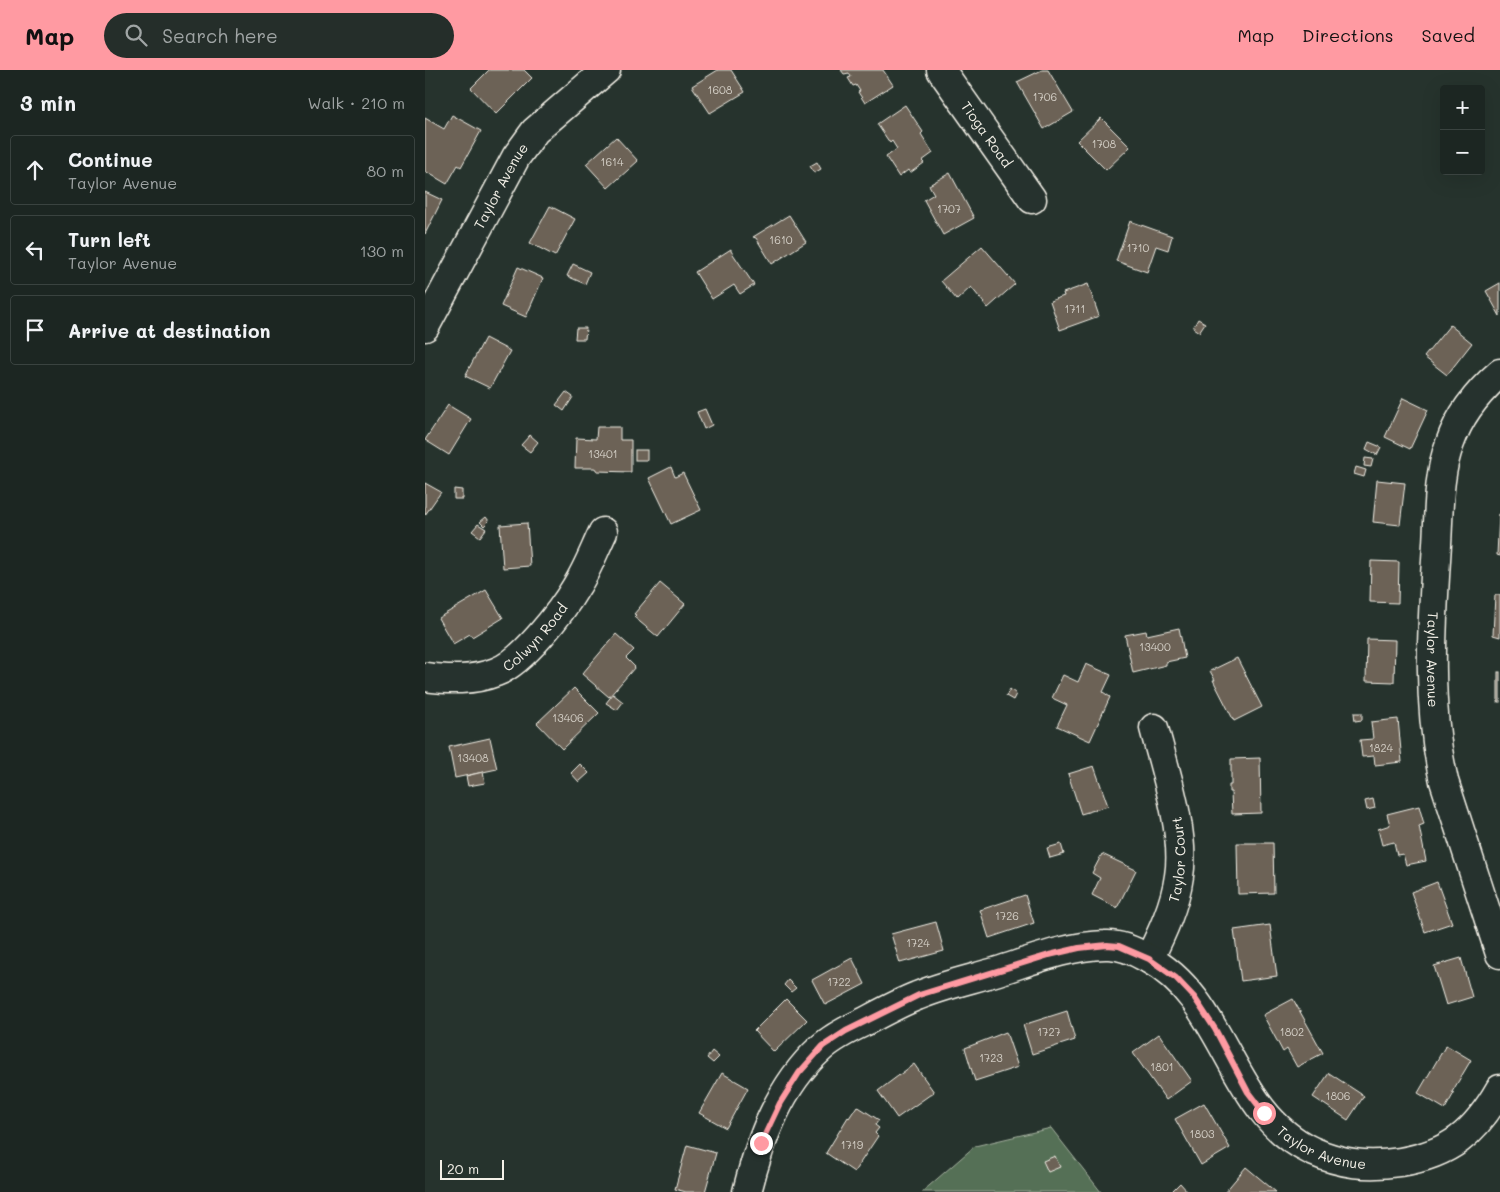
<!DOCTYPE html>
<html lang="en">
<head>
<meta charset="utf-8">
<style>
	:root { --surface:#1c2622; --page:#252e2a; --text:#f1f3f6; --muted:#a0a5a5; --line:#3a4340; --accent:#ff9aa2 }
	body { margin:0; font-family:Mali,sans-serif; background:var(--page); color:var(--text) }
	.controls { position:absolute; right:15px; top:15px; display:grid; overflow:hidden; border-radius:5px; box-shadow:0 5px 20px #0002 }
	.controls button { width:45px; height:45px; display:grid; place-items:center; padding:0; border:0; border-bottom:1px solid var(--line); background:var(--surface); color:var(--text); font:25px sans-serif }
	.scale { position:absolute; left:15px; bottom:12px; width:64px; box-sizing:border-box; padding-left:5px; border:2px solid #f4f1e8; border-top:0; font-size:14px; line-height:18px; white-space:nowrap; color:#f4f1e8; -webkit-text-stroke:4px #26332d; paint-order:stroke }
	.stop { position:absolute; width:15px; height:15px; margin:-11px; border:4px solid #ff9aa2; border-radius:50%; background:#fff }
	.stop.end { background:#ff9aa2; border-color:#fff; box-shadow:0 1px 5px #0008 }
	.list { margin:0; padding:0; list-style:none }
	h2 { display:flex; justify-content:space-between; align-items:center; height:65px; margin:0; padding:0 20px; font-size:21px }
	h2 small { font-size:16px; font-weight:400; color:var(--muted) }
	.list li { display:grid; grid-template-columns:32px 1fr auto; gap:15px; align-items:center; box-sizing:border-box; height:70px; margin:0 10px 10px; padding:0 10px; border:1px solid var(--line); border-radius:5px }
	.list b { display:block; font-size:19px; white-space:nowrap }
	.list p { margin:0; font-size:16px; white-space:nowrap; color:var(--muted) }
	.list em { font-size:16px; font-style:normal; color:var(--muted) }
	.icon { flex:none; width:28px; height:28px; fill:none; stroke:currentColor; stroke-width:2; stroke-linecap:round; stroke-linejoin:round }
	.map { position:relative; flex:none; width:1075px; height:1122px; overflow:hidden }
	header { display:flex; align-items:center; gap:30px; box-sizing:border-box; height:70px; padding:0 25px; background:var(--accent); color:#111 }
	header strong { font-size:24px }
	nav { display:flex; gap:28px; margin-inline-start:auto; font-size:18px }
	.search { width:350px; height:45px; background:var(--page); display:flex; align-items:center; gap:12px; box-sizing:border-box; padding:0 18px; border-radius:28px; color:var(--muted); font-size:19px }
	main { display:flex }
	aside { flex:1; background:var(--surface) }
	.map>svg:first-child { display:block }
	.green { fill:#557056; stroke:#a4b09f }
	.building { fill:#6c6256; stroke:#f4f1e8 }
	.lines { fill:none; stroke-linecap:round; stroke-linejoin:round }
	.minor-casing { stroke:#f4f1e8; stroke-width:31 }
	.minor { stroke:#26332d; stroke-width:28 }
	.route { stroke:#ff9aa2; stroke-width:6 }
	.labels { text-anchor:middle; stroke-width:4; stroke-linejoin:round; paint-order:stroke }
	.number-label { font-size:11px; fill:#d2cdc4 }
	.street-label { font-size:14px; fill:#f4f1e8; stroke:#26332d }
</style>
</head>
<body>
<header>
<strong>Map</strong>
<div class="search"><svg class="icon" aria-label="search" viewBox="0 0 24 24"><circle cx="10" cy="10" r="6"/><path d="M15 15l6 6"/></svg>Search here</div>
<nav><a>Map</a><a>Directions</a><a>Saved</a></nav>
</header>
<main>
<aside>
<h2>3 min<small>Walk · 210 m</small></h2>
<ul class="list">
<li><svg class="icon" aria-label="ahead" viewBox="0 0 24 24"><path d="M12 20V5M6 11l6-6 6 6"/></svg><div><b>Continue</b><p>Taylor Avenue</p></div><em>80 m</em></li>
<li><svg class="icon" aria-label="left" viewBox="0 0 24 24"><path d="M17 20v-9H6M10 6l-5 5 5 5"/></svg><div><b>Turn left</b><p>Taylor Avenue</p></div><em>130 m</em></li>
<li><svg class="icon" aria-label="arrive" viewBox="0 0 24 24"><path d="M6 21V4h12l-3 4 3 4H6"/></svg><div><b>Arrive at destination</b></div></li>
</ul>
</aside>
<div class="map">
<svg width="1075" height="1122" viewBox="0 0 1075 1122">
	<rect width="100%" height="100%" fill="#26332d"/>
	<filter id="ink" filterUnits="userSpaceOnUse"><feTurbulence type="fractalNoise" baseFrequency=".02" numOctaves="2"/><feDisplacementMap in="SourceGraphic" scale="10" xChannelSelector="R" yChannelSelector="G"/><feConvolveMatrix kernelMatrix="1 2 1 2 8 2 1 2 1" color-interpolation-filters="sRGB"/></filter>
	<g filter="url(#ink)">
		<path class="green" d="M626,1058l50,64h-179l53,-46z"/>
		<g class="building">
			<path d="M64,0h35l8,8 -36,36 -25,-26z"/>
			<path d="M293,0h13l14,22 -35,21 -18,-27z"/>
			<path d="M416,0h42l10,15 -28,18 -7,-11 2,-1 -4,-6 -3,1 -5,-8 3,-1 -2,-4 -5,1z"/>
			<path d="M617,0h6l25,42 -29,17 -27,-47z"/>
			<path d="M480,35l18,27 -2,2 12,19 -11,8 2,2 -14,10 -2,-3 -9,7 -13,-20 11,-8 -5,-8 -2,2 -13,-19z"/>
			<path d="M27,45l29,16 -20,36 -3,-2 -11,19 -22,-13v-53l19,11z"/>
			<path d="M676,48l29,29 -24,23 -29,-29z"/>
			<path d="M191,67l22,24 -30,27 -22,-24z"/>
			<path d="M392,92l4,7 -7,4 -4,-7z"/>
			<path d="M525,103l24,45 -31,17 -19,-35 10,-6 -5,-9z"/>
			<path d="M0,122l17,8 -17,34z"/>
			<path d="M125,136l25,13 -20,37 -25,-13z"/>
			<path d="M364,145l17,27 -34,22 -16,-26 -3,-1z"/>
			<path d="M705,151l42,15 -4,14 -12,-4 -9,26 -31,-11z"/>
			<path d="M557,176l33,38 -27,24 -17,-21 -14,13 -16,-19z"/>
			<path d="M306,179v2l23,34 -14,9 -6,-9 -22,14 -17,-27z"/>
			<path d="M148,194l17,8 -5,12 -18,-8z"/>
			<path d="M93,197l25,11 -17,39 -25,-11z"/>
			<path d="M1075,213v33l-14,-25z"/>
			<path d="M663,214l11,32 -39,14 -10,-29 14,-5 -1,-3z"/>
			<path d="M773,249l7,4 -6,9 -6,-4z"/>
			<path d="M1025,255l22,18 -25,32 -23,-18z"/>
			<path d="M151,258h10l-1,11h-10z"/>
			<path d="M60,268l25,13 -20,37 -25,-12z"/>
			<path d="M141,322l7,5 -9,14 -8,-6z"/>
			<path d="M978,328l25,12 -18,39 -25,-12z"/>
			<path d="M23,335l23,14 -22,36 -24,-15z"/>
			<path d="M280,339l7,16 -8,4 -7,-17z"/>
			<path d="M172,357h23v13h11v32l-34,-1v-2l-3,-1h-19l1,-30 20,1z"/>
			<path d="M105,365l8,7 -8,10 -9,-7z"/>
			<path d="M944,372l12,5 -4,8 -11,-6z"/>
			<rect x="210" y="380" width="12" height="10"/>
			<path d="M940,388l8,1 -2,8 -7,-1z"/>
			<path d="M246,397l4,10 8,-4 18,37 -30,14 -22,-46z"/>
			<path d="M931,397l10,3 -2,7 -10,-3z"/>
			<path d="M952,410l28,3 -5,42 -27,-3z"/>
			<path d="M0,413l16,9 -16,23z"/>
			<path d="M29,419l8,1v9h-8z"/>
			<path d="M1074,444h1v42l-3,-1z"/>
			<path d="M61,447l3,4 -5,5 -4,-4z"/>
			<path d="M102,453l3,43 -27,2 -3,-43z"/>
			<path d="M53,454l8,5 -6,8 -8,-6z"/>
			<path d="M946,491l28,1 -1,41 -28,-1z"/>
			<path d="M235,513l25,21 -27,33 -24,-20 2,-2 -2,-1z"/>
			<path d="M61,520l17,28 -31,19 -2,-3 -17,10 -15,-26z"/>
			<path d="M1070,525h5v42l-7,-2z"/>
			<path d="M754,558l6,30 -19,4v3l-33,8 -8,-38 21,-4 1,4z"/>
			<path d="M191,564l18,16 -8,8 9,9 -26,30 -27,-23z"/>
			<path d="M942,569l28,1 -1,42 -28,-1z"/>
			<path d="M812,588l25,49 -28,14 -21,-41h2l-5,-9z"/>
			<path d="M661,594l25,11 -8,17 7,5 -20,44 -33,-15 10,-21 -15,-7 11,-23 15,7z"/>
			<rect x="1073" y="602" width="2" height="30"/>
			<path d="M149,618l25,25 -37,36 -25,-26z"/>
			<path d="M585,619l6,5 -3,6 -7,-4z"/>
			<path d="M188,624l10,8 -6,8 -11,-7z"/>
			<path d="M929,643h8v7l-7,1z"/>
			<path d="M973,649l4,43 -27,3 -1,-9 -12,1 -2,-17 13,-1 -2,-17z"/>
			<path d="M65,668l7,31 -42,9 -6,-31z"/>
			<path d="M835,688l1,55 -29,1 -1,-22h-2v-7h2v-26z"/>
			<path d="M155,694l9,9 -10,9 -8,-9z"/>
			<path d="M669,696l14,40 -27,8 -13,-40z"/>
			<path d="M58,702l2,11 -17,3 -2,-10z"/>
			<path d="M948,729l2,9 -8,2 -2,-9z"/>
			<path d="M994,736l5,18 -5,2 7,35 -20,4 -3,-11 -6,1 -3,-13 -12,3 -4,-16 12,-4 -3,-11z"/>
			<path d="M812,773h36l1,50 -36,1z"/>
			<path d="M636,774l3,10 -14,4 -3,-10z"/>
			<path d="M677,784l34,16 -19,38 -25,-13 8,-17 -8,-5z"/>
			<path d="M1012,812l15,41 -27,9 -14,-40z"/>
			<path d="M600,825l9,28 -45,15 -9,-28z"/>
			<path d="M511,852l8,29 -44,12 -9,-29z"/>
			<path d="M845,855l7,51 -36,5 -7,-51z"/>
			<path d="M427,888l13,26 -40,21 -13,-25z"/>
			<path d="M1036,888l11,39 -26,8 -12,-39z"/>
			<path d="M363,910l8,8 -5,4 -7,-7z"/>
			<path d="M361,929l21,21 -33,32 -20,-21z"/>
			<path d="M868,929l30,54 -26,14 -10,-18 -4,3 -20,-37z"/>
			<path d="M642,941l8,29 -43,14 -9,-29z"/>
			<path d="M581,962l12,35 -43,14 -10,-33z"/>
			<path d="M734,964l33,47 -26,19 -33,-47z"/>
			<path d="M1021,975l25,15 -19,32 2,1 -9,16 -27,-16z"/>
			<path d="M287,981l7,6 -6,6 -6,-5z"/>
			<path d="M489,994l20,28 -37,26 -19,-27z"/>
			<path d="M297,1003l26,15 -22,40 -27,-15z"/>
			<path d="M904,1003l35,23 -16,24 -35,-23z"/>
			<path d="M779,1033l26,45 -29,17 -26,-46z"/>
			<path d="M432,1036l22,14 -4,5 4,3 -4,5 3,3 -24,36 -28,-19 22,-36 1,1z"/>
			<path d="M262,1075l29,8 -11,39h-19l-11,-3z"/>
			<path d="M630,1086l5,11 -12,5 -5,-11z"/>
			<path d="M821,1097l30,25h-51z"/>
			<path d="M755,1113l8,9h-13l-2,-2z"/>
		</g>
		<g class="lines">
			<defs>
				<g id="minor">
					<path id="s1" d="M516,0l91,129"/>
					<path id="s2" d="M0,257l91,-170 19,-26 71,-61"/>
					<path id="s3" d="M1075,303c-22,19 -40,41 -50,70 -12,31 -11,67 -13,101 -5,79 -11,159 7,237l56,173"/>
					<path id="s4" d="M0,607c24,3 48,4 71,-5 26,-9 66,-61 80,-85 11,-17 18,-36 27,-55"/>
					<path id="s5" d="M724,889c13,-26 26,-54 30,-83 7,-42 -14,-106 -25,-148"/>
					<path id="s6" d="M322,1122c13,-53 33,-107 74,-144 12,-11 28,-19 43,-26 17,-9 35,-19 53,-26 26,-11 55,-17 81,-25 35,-11 70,-25 107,-26 14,-1 30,6 42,13 81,43 81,153 165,193 29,13 56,16 88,11 50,-8 75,-29 100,-73"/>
				</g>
			</defs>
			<use href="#minor" class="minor-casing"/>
			<use href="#minor" class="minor"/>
		</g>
	</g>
	<g class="lines" filter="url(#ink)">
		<path class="route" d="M336,1073l19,-40 19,-30 24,-27 23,-15 73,-36 130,-40 30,-7 28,-3 12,1 30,13 27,19 18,19 21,32 33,63 16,21"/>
	</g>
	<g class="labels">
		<g class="number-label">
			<text x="295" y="24">1608</text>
			<text x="620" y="31">1706</text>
			<text x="679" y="78">1708</text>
			<text x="187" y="96">1614</text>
			<text x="524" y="143">1707</text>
			<text x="356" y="174">1610</text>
			<text x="713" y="182">1710</text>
			<text x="650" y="243">1711</text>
			<text x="178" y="388">13401</text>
			<text x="730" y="581">13400</text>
			<text x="143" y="652">13406</text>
			<text x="956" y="682">1824</text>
			<text x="48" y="692">13408</text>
			<text x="582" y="850">1726</text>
			<text x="493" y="877">1724</text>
			<text x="414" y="916">1722</text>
			<text x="624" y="966">1727</text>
			<text x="867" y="966">1802</text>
			<text x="566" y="992">1723</text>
			<text x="737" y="1001">1801</text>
			<text x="913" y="1030">1806</text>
			<text x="777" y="1068">1803</text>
			<text x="427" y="1079">1719</text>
		</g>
		<g class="street-label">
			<text dy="5" stroke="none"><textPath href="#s1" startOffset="79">Tioga Road</textPath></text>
			<text dy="5" stroke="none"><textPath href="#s2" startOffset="160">Taylor Avenue</textPath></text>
			<text dy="5" stroke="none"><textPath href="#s4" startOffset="125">Colwyn Road</textPath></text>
			<text dy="5" stroke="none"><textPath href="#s3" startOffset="305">Taylor Avenue</textPath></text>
			<text dy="5" stroke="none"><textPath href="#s5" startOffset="105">Taylor Court</textPath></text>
			<text dy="5" stroke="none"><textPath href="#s6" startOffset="780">Taylor Avenue</textPath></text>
		</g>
	</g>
</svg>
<div class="controls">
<button>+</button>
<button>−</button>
</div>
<div class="scale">20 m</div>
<div class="stop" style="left:839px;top:1043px"></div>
<div class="stop end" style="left:336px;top:1073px"></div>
</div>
</main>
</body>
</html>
